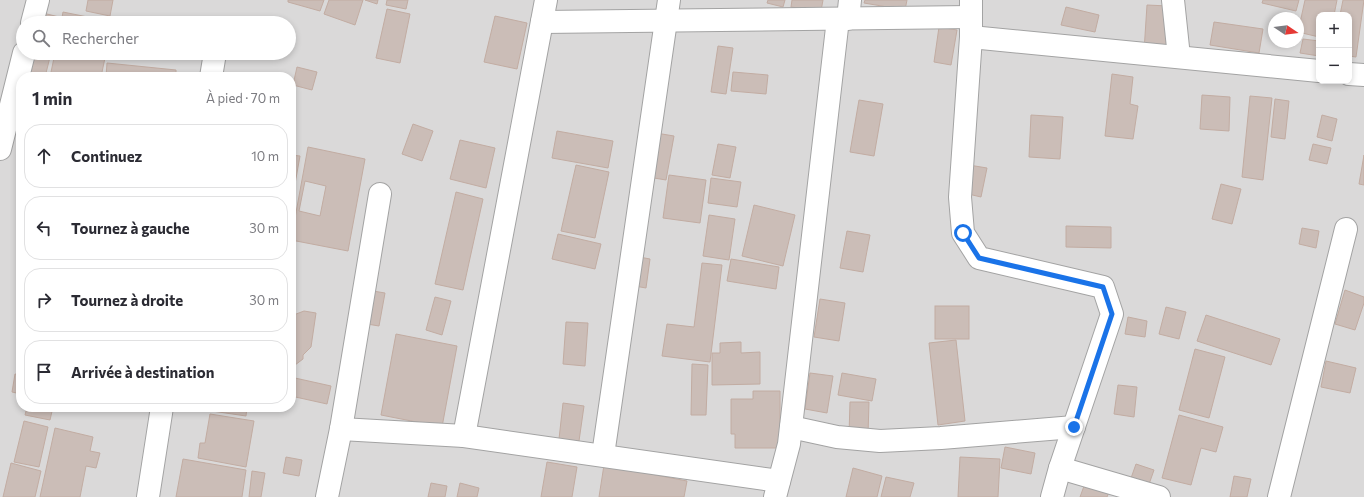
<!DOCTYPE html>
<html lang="fr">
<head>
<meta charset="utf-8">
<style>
	:root { --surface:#fff; --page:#f2f2f3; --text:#2b2b33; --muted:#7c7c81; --line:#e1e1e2 }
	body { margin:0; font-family:Commissioner,sans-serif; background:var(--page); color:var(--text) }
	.controls { position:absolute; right:12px; top:12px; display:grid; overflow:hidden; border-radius:8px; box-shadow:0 2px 6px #0003 }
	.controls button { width:36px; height:36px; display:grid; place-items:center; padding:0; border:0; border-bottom:1px solid var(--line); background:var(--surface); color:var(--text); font:20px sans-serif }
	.compass { position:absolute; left:1268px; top:12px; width:36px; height:36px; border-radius:50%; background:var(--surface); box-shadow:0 2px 6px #0003; rotate:103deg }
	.stop { position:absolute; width:12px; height:12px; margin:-9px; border:3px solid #1a73e8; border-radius:50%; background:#fff }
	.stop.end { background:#1a73e8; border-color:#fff; box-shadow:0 1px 4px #0008 }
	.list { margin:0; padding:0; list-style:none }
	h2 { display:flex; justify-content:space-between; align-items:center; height:52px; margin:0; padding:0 16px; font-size:17px }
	h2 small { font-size:13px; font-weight:400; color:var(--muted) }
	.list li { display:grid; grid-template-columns:26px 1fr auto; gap:12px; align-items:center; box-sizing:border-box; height:64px; margin:0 8px 8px; padding:0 8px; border:1px solid var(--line); border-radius:16px }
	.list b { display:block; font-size:15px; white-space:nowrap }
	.list em { font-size:13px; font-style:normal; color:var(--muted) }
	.icon { flex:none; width:22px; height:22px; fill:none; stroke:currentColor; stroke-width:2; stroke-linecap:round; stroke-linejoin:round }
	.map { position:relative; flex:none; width:1364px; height:497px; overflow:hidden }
	.search { position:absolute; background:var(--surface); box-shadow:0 2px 6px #0003; left:16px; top:16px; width:280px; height:44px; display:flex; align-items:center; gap:10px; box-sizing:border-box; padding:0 14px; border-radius:22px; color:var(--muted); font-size:15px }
	.panel { position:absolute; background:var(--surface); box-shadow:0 2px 6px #0003; left:16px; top:72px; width:280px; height:340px; border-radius:16px }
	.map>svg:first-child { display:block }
	.residential { fill:#dad9d9; fill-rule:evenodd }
	.building { fill:#cbbdb7; stroke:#c2aca2; fill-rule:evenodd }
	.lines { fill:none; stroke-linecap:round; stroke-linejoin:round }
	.minor-casing { stroke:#a3a3a3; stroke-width:24 }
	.minor { stroke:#fff; stroke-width:22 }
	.route { stroke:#1a73e8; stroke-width:5 }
</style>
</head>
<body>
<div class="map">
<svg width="1364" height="497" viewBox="0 0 1364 497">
	<rect width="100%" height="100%" fill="#efe8e1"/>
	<path class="residential" d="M0,0h1364v497h-1364zM1319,15h30v66h-30zM1274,18h24v24h-24zM23,23h266v30h-266zM21,77h270v330h-270z"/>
	<g class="building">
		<path d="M88,0h25l-3,16 -24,-5z"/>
		<path d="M288,0h36l-4,11 -32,-9z"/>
		<path d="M329,0h34l-8,25 -31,-11z"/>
		<path d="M365,0h13l-1,4z"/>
		<path d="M387,0h21l-2,9 -20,-4z"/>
		<path d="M768,0h17l-2,7 -16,-4z"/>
		<path d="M792,0h31l-2,11 -30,-4z"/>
		<path d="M865,0h42l-2,10 -41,-7z"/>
		<path d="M1263,0h36l-3,11 -34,-8z"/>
		<path d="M1305,0h32l-3,15h-15v22l-21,-5z"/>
		<path d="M1343,0h21l-8,57 -7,-1v-41h-9z"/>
		<path d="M1147,5l21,1 -2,46 -22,-1z"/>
		<path d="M1066,7l33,8 -4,17 -34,-7z"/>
		<path d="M387,9l23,5 -10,49 -24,-5z"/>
		<path d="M39,12l20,5 -1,6h-21z"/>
		<path d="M63,12l49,10v1h-51z"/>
		<path d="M495,16l32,7 -10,46 -33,-7z"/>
		<path d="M115,18l34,5h-35z"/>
		<path d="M1214,22l49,7 -4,24 -49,-8z"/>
		<path d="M939,27l18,3 -6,35 -17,-3z"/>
		<path d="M1303,39l16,2v15l-19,-3z"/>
		<path d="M718,46l15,2 -7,46 -15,-2z"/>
		<path d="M26,53h25l-6,24h-24z"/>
		<path d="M55,53h51l-5,24h-51z"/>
		<path d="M107,63l69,7v7h-70z"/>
		<path d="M297,67l20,5 -5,18 -19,-5z"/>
		<path d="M733,72l35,3 -2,19 -35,-3z"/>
		<path d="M1112,74l21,3 -3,27 8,2 -5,33 -28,-3z"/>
		<path d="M1202,95l28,2 -1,34 -29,-2z"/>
		<path d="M1250,96l22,2 -9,82 -21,-3z"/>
		<path d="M1275,99l14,2 -4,38 -14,-2z"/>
		<path d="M859,100l24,4 -9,52 -24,-4z"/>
		<path d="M1031,115l32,2 -3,42 -31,-2z"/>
		<path d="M1322,115l15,4 -5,22 -15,-4z"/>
		<path d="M413,124l20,7 -11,30 -20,-7z"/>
		<path d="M557,131l56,10 -5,27 -56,-10z"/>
		<path d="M656,133l18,3 -8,44 -18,-3z"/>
		<path d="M460,140l35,8 -9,40 -36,-9z"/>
		<path d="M718,144l18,3 -6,31 -18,-3z"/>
		<path d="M1313,144l18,4 -4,16 -18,-4z"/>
		<path d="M308,147l57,12 -17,92 -57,-11zM305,181l21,5 -6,30 -21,-5z"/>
		<path d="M291,155l9,1 -9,50z"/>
		<path d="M1364,155v30l-5,-1z"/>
		<path d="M576,165l33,7 -14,66 -34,-7z"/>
		<path d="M969,165l18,3 -6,29 -17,-4z"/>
		<path d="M669,175l37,5 -6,43 -37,-5z"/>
		<path d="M711,178l30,4 -4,25 -29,-4z"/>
		<path d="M1221,184l20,5 -9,35 -20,-5z"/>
		<path d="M456,192l27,7 -20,91 -28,-6z"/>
		<path d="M754,205l41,10 -12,51 -41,-10z"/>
		<path d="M709,215l26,4 -6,41 -26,-4z"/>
		<path d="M1066,226l45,1v21l-45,-1z"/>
		<path d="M1302,228l17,3 -3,17 -17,-4z"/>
		<path d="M847,231l23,4 -7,37 -23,-4z"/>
		<path d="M558,234l43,10 -6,25 -43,-10z"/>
		<path d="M634,256l16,3 -4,29 -17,-3z"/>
		<path d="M731,259l48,8 -3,22 -49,-8z"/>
		<path d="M702,263l20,2 -12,97 -48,-6 5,-32 27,3z"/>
		<path d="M367,290l18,3 -6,33 -18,-3z"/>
		<path d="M1345,290l19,7v6l-9,27 -20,-6z"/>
		<path d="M435,297l16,4 -9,34 -16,-5z"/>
		<path d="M820,299l25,4 -6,38 -25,-4z"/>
		<rect x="935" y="306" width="34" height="33"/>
		<path d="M1166,307l20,5 -7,27 -20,-5z"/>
		<path d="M304,311l12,2 -5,34 -8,8v4l-12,9v-52z"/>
		<path d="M1206,315l74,24 -9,26 -74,-24z"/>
		<path d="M1128,317l19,4 -2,16 -20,-3z"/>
		<path d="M566,322l22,1 -3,43 -22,-2z"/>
		<path d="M396,334l61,12 -15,81 -61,-12z"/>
		<path d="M956,340l9,81 -27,4 -9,-82z"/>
		<path d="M741,342v11l19,-1v32l-48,1v-32h8v-10z"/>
		<path d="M1195,349l30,8 -16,61 -30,-8z"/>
		<path d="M1326,361l30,7 -6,25 -29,-6z"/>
		<path d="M692,364l16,1 -2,50h-15z"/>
		<path d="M810,373l23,3 -6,37 -22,-4z"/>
		<path d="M842,373l34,6 -4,22 -34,-6z"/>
		<path d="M15,374l6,1v19l-9,-2z"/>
		<path d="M295,378l36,8 -4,18 -36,-8z"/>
		<path d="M1118,385l19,2 -3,30 -20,-3z"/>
		<path d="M753,391h27v57h-45v-14h-4v-35h22z"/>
		<path d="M850,402h19l-1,33h-19z"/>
		<path d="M563,403l21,3 -5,35 -20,-2z"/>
		<path d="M27,407h26l-3,13 -25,-5z"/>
		<path d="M213,407h34l-1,9 -34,-5z"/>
		<path d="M210,414l44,7 -8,46 -48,-9 2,-15h5z"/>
		<path d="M1179,415l44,12 -7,25 -15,-4 -10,37 -29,-7z"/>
		<path d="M24,421l24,6 -9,40 -25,-5z"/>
		<path d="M55,428l38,9 -3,14 10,2 -4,15 -10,-2 -6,31h-40z"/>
		<path d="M1005,447l30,6 -4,21 -30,-6z"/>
		<path d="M286,457l16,3 -3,16 -16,-3z"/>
		<path d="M960,457l40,2 -2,38h-40z"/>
		<path d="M183,459l63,11 -4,27h-66z"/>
		<path d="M547,462l30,5 -5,30h-31z"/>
		<path d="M11,463l30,8 -6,26h-32z"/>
		<path d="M1136,464l18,6 -6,17 -18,-6z"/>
		<path d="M604,465l83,16 -3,16h-85z"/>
		<path d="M853,468l29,8 -5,21h-31z"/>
		<path d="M252,471l13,2 -4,24h-12z"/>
		<path d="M1234,476l17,3 -4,18h-17z"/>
		<path d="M886,477l28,6 -4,14h-29z"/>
		<path d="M1087,478l24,9 -4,10h-27z"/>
		<path d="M431,483l16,3 -2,11h-17z"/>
		<path d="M460,483l19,5 -2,9h-20z"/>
	</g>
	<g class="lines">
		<defs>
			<g id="minor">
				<path d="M971,0v37l-11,160 3,36 16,25 124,29 9,27 -52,154 -8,29"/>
				<path d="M1173,0l6,57"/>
				<path d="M848,19l2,-19"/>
				<path d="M542,22l429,-5"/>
				<path d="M32,23l6,-23"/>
				<path d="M971,37l348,34"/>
				<path d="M1349,74l15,1"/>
				<path d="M211,77l4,-24"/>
				<path d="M0,149l24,-96"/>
				<path d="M791,427l46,10 43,4 61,-3 133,-11"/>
				<path d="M341,429l123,7 315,45"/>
				<path d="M464,436l82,-436"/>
				<path d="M603,455l66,-455"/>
				<path d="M1060,468l99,29"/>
				<path d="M148,497l14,-90"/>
				<path d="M327,497l14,-68 39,-235"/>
				<path d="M775,497l14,-53 49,-425"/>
				<path d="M1279,497l67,-268"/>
			</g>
		</defs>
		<use href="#minor" class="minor-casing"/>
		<use href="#minor" class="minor"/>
	</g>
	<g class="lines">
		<path class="route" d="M963,233l16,25 124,29 9,27 -38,113"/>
	</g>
</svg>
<div class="controls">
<button>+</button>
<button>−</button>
</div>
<svg class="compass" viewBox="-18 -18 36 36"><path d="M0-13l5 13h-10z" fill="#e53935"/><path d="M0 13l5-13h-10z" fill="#7c7c81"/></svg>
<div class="stop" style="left:963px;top:233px"></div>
<div class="stop end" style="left:1074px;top:427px"></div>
<div class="search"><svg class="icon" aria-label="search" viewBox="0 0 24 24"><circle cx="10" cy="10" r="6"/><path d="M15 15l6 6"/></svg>Rechercher</div>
<section class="panel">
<h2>1 min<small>À pied · 70 m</small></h2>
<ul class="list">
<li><svg class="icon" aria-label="ahead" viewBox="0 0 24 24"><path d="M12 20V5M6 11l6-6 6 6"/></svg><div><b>Continuez</b></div><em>10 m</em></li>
<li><svg class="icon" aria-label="left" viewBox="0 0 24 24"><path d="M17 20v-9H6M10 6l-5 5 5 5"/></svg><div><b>Tournez à gauche</b></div><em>30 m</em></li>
<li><svg class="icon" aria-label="right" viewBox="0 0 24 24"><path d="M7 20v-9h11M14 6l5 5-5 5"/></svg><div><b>Tournez à droite</b></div><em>30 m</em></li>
<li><svg class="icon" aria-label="arrive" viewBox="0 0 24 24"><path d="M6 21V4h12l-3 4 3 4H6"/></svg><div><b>Arrivée à destination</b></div></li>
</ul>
</section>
</div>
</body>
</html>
